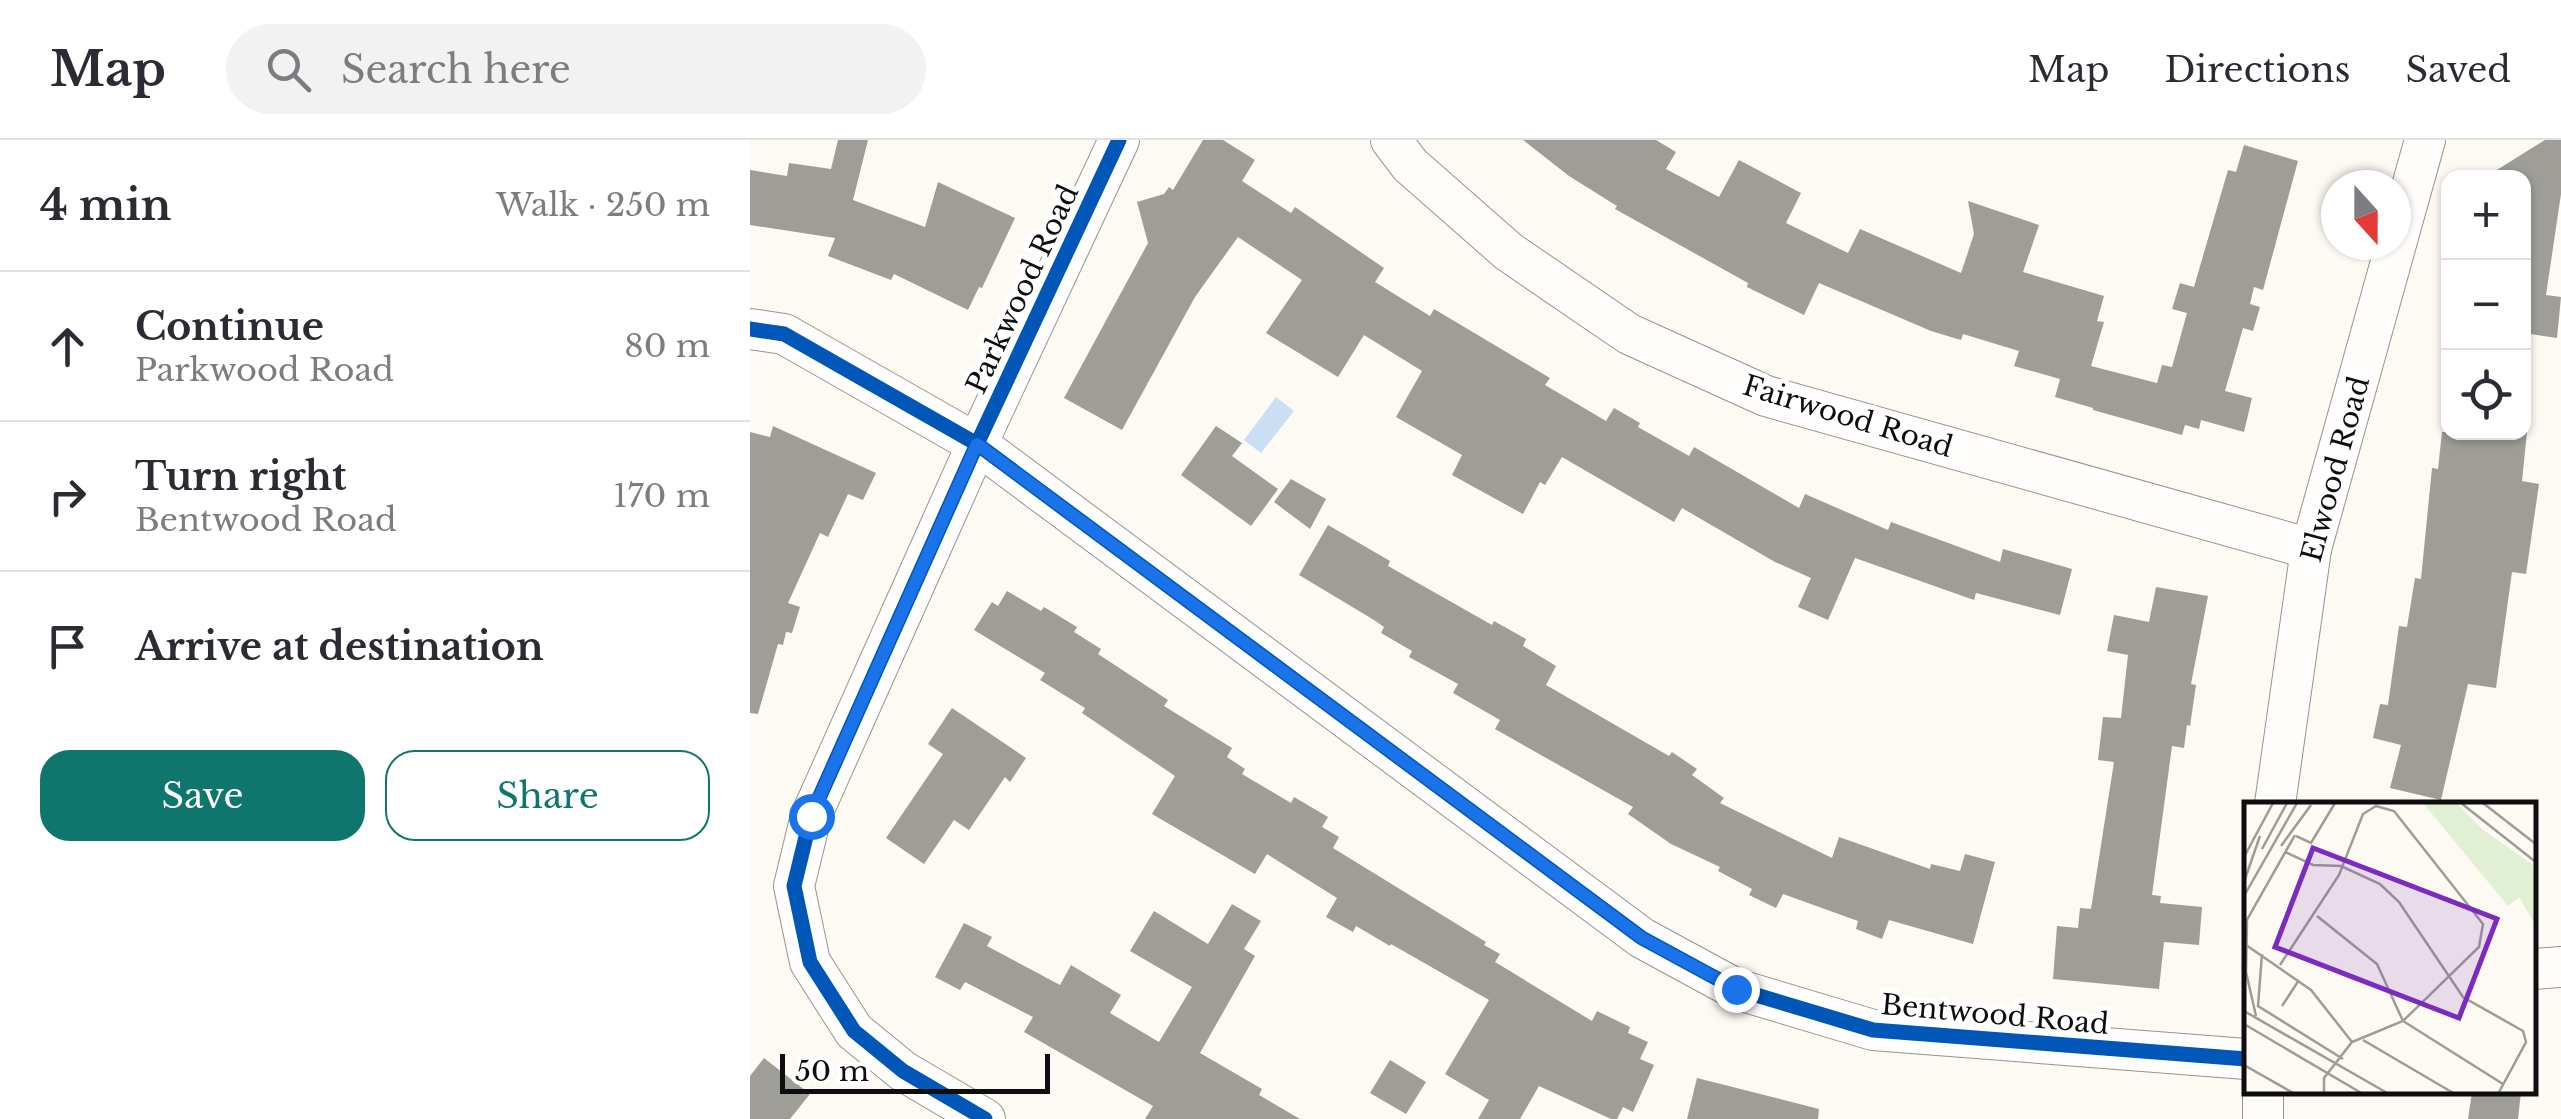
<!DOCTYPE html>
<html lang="en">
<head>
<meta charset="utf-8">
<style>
	:root { --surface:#fff; --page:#f2f2f3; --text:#2b2b33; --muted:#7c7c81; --line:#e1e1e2; --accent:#0f766e }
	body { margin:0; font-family:"Libre Baskerville",serif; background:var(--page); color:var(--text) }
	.controls { position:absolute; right:30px; top:30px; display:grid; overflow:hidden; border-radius:20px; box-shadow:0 2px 8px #0004 }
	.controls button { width:90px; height:90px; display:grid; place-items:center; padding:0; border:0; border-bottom:2px solid var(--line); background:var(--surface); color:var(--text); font:50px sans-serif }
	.compass { position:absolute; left:1571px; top:30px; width:90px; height:90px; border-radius:50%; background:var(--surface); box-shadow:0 2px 8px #0004; rotate:159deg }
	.scale { position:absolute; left:30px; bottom:25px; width:270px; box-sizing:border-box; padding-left:10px; border:5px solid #0e0e0e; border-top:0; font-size:28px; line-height:35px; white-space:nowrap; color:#0e0e0e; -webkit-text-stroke:8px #fff; paint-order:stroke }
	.stop { position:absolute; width:30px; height:30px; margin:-22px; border:8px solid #1a73e8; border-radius:50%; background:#fff }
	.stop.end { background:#1a73e8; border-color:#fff; box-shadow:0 2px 10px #0008 }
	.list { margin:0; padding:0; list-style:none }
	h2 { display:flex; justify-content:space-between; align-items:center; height:130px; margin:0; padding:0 40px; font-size:42px }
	h2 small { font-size:32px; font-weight:400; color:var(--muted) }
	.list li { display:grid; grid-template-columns:65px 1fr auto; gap:30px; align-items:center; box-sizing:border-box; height:150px; padding:0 40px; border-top:2px solid var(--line) }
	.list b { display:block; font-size:38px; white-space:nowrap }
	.list p { margin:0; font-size:32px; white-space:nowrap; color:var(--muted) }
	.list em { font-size:32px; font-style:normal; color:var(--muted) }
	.actions { display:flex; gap:20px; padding:30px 40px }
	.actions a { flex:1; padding:22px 0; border:2px solid var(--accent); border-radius:30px; text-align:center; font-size:35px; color:var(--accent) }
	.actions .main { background:var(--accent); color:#fff }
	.icon { flex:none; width:55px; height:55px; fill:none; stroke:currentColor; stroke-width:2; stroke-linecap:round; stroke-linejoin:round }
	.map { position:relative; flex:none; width:1811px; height:979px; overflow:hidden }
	header { display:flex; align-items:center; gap:60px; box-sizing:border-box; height:140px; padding:0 50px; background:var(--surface); border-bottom:2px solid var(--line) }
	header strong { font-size:48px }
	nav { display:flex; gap:55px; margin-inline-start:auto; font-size:35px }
	.search { width:700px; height:90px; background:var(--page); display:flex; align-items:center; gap:25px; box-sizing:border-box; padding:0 35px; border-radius:55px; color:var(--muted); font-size:38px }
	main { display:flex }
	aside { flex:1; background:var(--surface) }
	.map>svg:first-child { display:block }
	.water { fill:#cadff3 }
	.building { fill:#9e9d98 }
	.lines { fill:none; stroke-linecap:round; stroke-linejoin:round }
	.street-casing { stroke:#959491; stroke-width:42 }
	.street { stroke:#fffefd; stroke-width:40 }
	.cycleway-casing { stroke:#fff; stroke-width:21 }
	.cycleway { stroke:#0057b8; stroke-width:15 }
	.route { stroke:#1a73e8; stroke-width:12 }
	.labels { text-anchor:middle; stroke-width:10; stroke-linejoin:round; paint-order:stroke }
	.street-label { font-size:28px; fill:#0e0e0e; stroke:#fff }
	.inset-road { fill:none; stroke:#9d9c97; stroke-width:2.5 }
	.view { fill:#7b2cbf; fill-opacity:0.15; stroke:#7b2cbf; stroke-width:5 }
	.inset-edge { fill:none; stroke:#0e0e0e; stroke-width:5 }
</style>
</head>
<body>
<header>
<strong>Map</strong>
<div class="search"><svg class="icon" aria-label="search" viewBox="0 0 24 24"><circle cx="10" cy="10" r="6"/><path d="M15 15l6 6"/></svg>Search here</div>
<nav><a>Map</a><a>Directions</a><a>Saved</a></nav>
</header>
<main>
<aside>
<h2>4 min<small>Walk · 250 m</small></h2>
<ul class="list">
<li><svg class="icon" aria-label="ahead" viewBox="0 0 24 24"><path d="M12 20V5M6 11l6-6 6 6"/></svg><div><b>Continue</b><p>Parkwood Road</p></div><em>80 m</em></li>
<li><svg class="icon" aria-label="right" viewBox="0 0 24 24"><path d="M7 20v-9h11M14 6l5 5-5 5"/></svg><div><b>Turn right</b><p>Bentwood Road</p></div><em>170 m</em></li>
<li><svg class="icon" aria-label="arrive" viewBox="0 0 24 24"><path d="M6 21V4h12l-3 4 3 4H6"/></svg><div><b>Arrive at destination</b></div></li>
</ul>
<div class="actions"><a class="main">Save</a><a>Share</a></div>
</aside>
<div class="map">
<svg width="1811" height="979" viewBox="0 0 1811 979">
	<rect width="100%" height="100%" fill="#fcfaf2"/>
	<path class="water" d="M526,257l18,14 -33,42 -17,-13z"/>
	<g class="building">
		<path d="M88,0h30l-15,60 72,27 13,-45 77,36 -33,70 -3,-1 -11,23 -74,-36 -3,6 -63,-24 7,-18 -85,-13v-55l37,6 2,-13 42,6z"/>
		<path d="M453,0h20l32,20 -13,21 49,32 4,-6 89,61 -9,14 55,34 4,-7 116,69 -5,7 61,36 8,-13 26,15 -2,4 51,29 5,-9 105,61 6,-14 83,36 3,-8 109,40 3,-13 69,20 -12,46 -84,-22 -2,7 -119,-42 -27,62 -30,-13 13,-29 -36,-16 -93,-54 -8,14 -112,-65 -17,28 -5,-3 -17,32 -71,-39 10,-20 -66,-38 26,-46 -58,-36 -26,42 -72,-44 36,-53 -64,-43 -43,60 -73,133 -58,-32 84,-155 -11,-41 27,-8 5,-7 4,3z"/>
		<path d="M773,0h133l20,12 -10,17 53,28 20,-37 62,33 -15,30 62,30 12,-24 101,44 13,-39 -6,-33 71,24 -16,47 81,24 -7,25 7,1 -13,44 66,17 5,-18 10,2 15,-54 -15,-4 8,-26 14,4 34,-117 8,2 8,-27 54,16 -35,129 -9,-3 -4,17 10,3 -7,24 -10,-3 -18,63 27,7 -8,34 -43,-12 -2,9 -14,-4 -3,10 -89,-25v-2l-38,-11 5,-18 -46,-13 5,-15 -56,-17 -2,6 -30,-9 -112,-48 -15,32 -57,-28 1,-4 -133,-74 2,-3 -48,-30z"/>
		<path d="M1795,0h16v54l-15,101 15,2 -4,41 -33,-5v-155h-40z"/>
		<path d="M23,286l103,47 -13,27 -15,-6 -20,43 -8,-4 -32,70 12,4 -8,26 -6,-1 -3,13 -5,-1 -20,70 -8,-1v-281l20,5z"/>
		<path d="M466,286l26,17 -10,13 46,33 -27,37 -70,-51z"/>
		<path d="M1692,292h85l-5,49 17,3 -13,90 -14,-2 -16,116 -28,-4 -27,116 -51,-12 11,-43 -28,-7 7,-34 8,1 11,-79 8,1 8,-49 6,1 11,-111 6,1z"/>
		<path d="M541,339l35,20 -16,30 -36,-27z"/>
		<path d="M578,385l62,36 -2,5 104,59 2,-4 32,18 -3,7 33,20 -10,19 123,71 3,-4 25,17 -5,6 32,23 -4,5 112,55 7,-21 91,32 1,-5 29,7 5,-17 30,8 -22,82 -84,-24 -7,19 -26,-10 2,-8 -75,-27 -7,14 -27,-13 3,-6 -34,-18 2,-4 -49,-23 -43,-30 5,-7 -138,-78 5,-9 -47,-27 5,-9 -49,-27 3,-6 -31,-18 3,-6 -10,-7 -75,-45z"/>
		<path d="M1406,447l52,9 -17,88 5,1 -6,41 -3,-1 -3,23 -12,-2 -20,149 9,1 -1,7 42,4 -3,38 -35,-3 -5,47 -106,-10 4,-53 21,2 2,-20 11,1 23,-147 -16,-2 5,-43 18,1 7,-63 -21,-4 7,-36 35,7z"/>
		<path d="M257,451l34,20 3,-4 33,20 -3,5 27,17 -3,5 70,46 -4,6 68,42 -5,9 18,12 -3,5 49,29 3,-6 34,20 -6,10 17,10 -6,11 153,94 -2,3 16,9 -5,8 97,59 5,-10 33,16 -2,6 20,9 -8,17 14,6 -21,47 -10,-5 -6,12h-6l-72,-33 -19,33h-42l11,-19 -44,-26 44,-74 -98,-56 -1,2 -34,-20 -3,6 -27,-15 11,-19 -70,-44 -12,20 -103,-60 23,-38 -93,-63 3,-5 -45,-28 5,-7 -71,-43 18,-28 6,4z"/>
		<path d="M202,568l74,50 -16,24 -5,-5 -36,53 -15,-10 -30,44 -38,-26 57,-84 -15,-10z"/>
		<path d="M482,764l29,17 -17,28 11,7 -55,97 62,36 -3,6 41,24h-155l8,-13 -129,-74 9,-15 -68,-35 -5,8 -25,-13 29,-54 28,14 -5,9 73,39 11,-20 50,30 -11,18 49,29 33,-55 -62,-36 24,-40 54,33z"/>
		<path d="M14,918l46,36 -20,25h-40v-43z"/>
		<path d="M640,920l36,22 -20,32 -36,-21z"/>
		<path d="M947,938l122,31 -1,10h-131z"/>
		<path d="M1722,952h49l-3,27h-50z"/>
	</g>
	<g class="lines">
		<defs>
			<g id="street">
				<path d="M641,0l19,25 99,87 120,82 137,62 545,153"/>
				<path d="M0,189l34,5 193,110 665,494 94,51 137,41 373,29"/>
				<path d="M1525,664l36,-255 114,-409"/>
				<path d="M1784,829l27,-2"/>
				<path d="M1513,952v27"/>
				<path d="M235,979l-82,-48 -49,-40 -44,-69 -16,-76 17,-70 166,-372 142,-304"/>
			</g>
		</defs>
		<use href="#street" class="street-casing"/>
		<use href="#street" class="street"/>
		<defs>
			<g id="cycleway">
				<path d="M0,189l34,5 193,110 665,494 94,51 137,41 373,29"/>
				<path d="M235,979l-82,-48 -49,-40 -44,-69 -16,-76 17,-70 166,-372 142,-304"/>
			</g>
		</defs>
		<use href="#cycleway" class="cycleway-casing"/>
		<use href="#cycleway" class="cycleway"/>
	</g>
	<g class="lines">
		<path class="route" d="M61,676l166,-372 665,494 94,51"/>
	</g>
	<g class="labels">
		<g class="street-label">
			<text transform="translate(272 149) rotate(-65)" y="10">Parkwood Road</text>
			<text transform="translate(1098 276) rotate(17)" y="10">Fairwood Road</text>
			<text transform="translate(1585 329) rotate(-75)" y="10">Elwood Road</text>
			<text transform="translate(1245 874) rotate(5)" y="10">Bentwood Road</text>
		</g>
	</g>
	<g transform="translate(1494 662)">
		<rect width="292" height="292" fill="#fcfaf2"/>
		<path d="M179,1h34l25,26 54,38v59l-17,-29 -11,9z" fill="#e1f0d3"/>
		<path class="inset-road" d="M217,1l76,60M239,1l54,42M52,34l15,7 24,-40M37,44l30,-41M18,47l25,-46M41,50l28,13 28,1 39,18 19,18 64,95 60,34 3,11 -28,52M0,55l29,-54M1,77l15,-43M0,94l53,-93M73,114l60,48 26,57 100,63M3,119l-1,51 10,44M0,123l51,-90M2,143l65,45 41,52M18,152l-4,52 85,53M36,163l59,-90 24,-61 13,-8 18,5 89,113 -4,23 -76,74 -51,21 -28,36v16M38,204l17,-26M0,209l145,83M0,222l119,70M119,238l92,54M0,263l51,29"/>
		<path class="view" d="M69,46l184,71 -38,99 -184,-71z"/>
		<rect width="292" height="292" class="inset-edge"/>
	</g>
</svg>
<div class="controls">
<button>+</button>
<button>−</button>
<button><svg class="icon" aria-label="locate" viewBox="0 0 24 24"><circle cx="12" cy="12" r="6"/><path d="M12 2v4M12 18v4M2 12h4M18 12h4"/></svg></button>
</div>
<svg class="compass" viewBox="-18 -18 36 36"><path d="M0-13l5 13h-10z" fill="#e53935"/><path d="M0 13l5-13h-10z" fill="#7c7c81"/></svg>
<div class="scale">50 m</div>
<div class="stop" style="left:61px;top:676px"></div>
<div class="stop end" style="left:986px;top:849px"></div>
</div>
</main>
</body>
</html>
